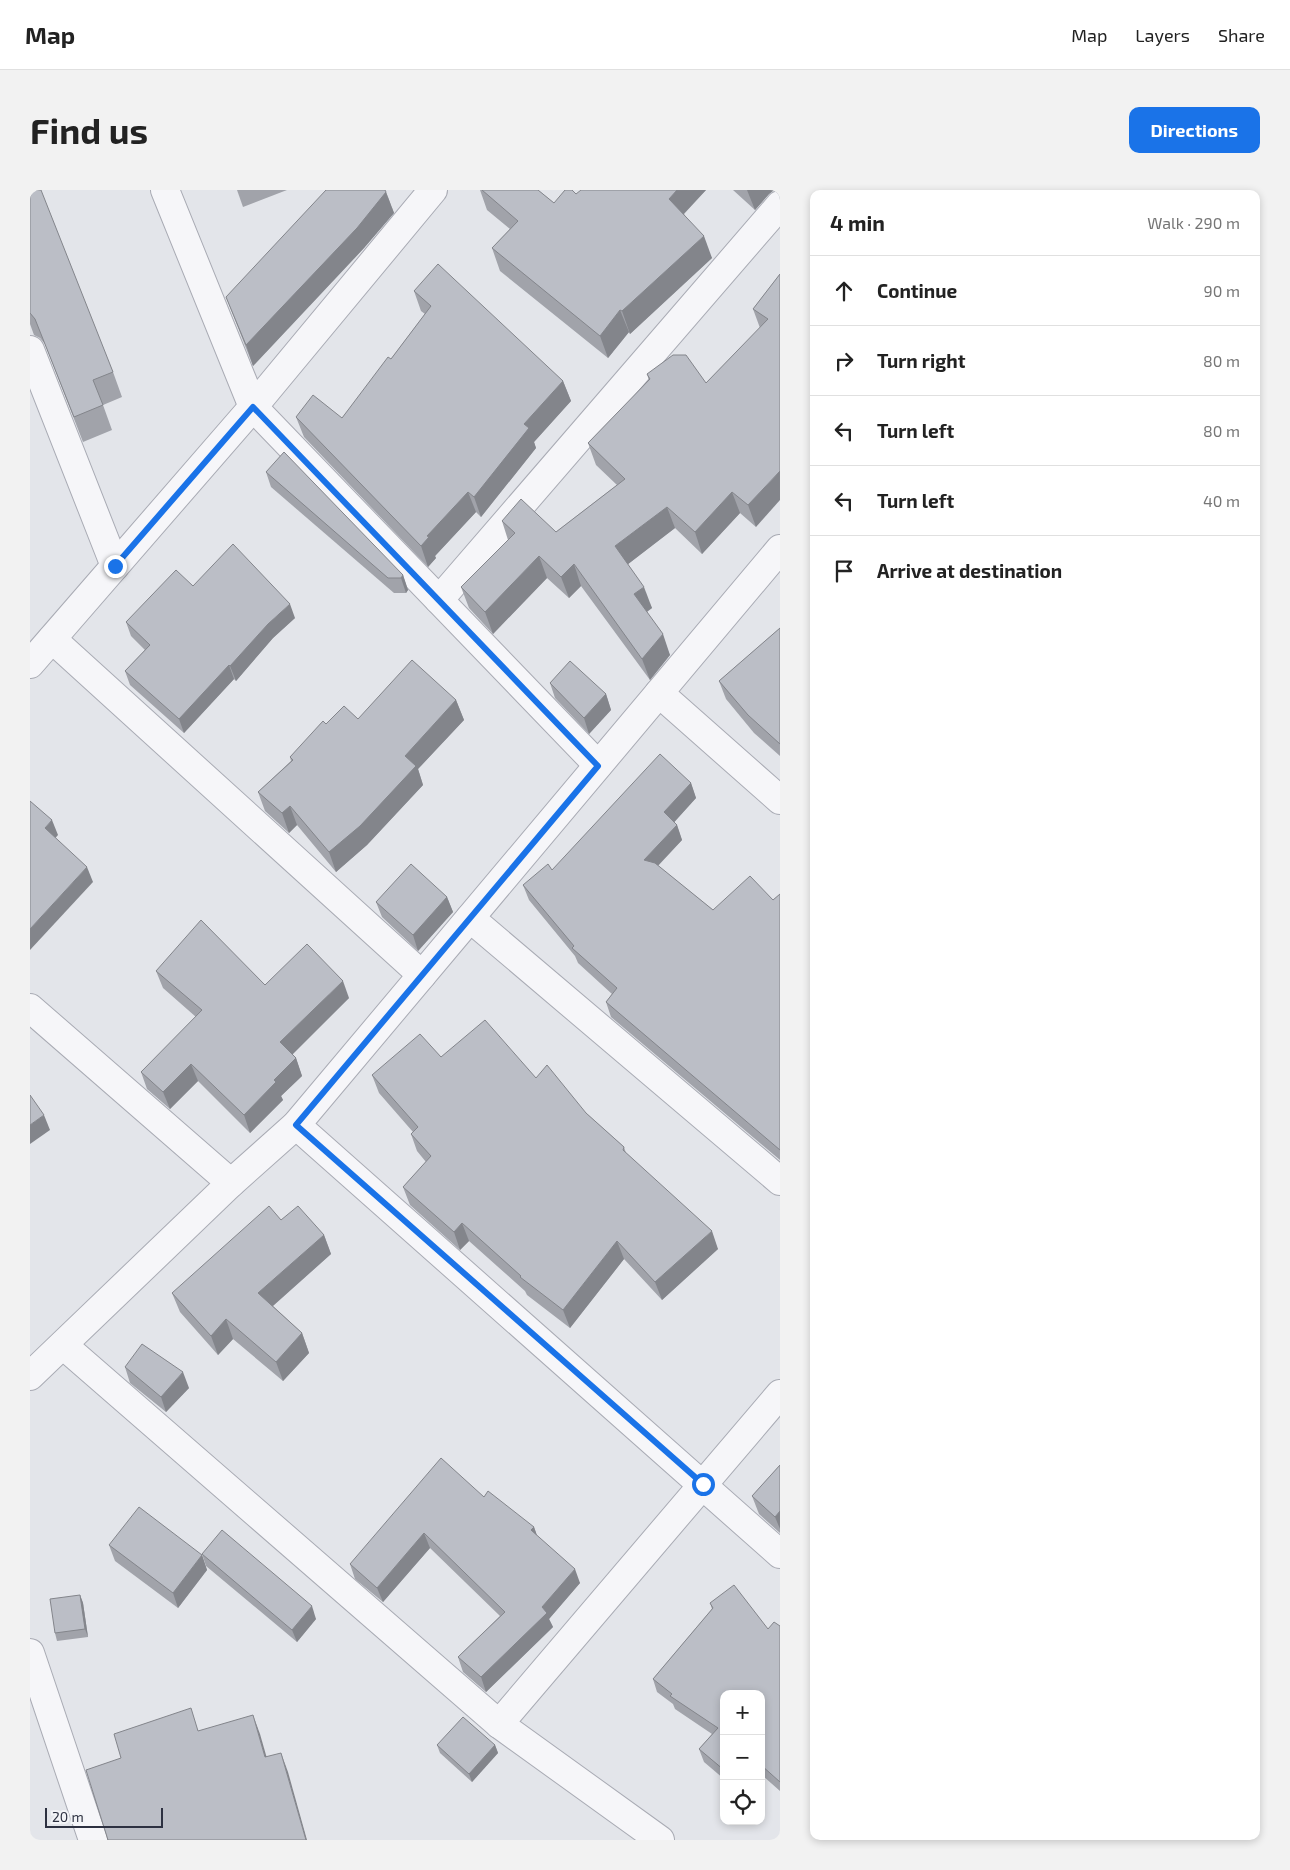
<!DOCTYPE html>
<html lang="en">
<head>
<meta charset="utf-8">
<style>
	:root { --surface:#fff; --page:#f2f2f2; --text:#222; --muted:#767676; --line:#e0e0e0; --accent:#1a73e8 }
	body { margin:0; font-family:"Exo 2",sans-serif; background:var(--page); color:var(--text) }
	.controls { position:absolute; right:15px; bottom:15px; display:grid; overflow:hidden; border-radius:10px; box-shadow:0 2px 8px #0003 }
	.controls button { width:45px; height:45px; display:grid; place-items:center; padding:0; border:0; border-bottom:1px solid var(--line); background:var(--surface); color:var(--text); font:25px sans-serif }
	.scale { position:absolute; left:15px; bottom:12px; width:118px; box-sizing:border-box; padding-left:5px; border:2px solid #2d3141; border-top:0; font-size:14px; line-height:18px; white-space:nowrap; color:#2d3141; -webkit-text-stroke:4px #f3f4f7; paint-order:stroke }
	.stop { position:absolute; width:15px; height:15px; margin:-11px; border:4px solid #1a73e8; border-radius:50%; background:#fff }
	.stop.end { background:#1a73e8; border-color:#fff; box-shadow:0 1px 5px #0008 }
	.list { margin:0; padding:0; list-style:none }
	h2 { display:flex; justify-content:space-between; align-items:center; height:65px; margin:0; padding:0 20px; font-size:21px }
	h2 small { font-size:16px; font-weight:400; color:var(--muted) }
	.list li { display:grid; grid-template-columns:32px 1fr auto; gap:15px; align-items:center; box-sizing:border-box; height:70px; padding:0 20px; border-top:1px solid var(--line) }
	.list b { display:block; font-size:19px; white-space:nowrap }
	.list em { font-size:16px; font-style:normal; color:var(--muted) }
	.icon { flex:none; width:28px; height:28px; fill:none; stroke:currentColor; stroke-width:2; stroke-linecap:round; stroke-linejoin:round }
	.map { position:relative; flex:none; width:750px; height:1650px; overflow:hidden; border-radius:10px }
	header { display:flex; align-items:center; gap:30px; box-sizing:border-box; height:70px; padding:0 25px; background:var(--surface); border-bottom:1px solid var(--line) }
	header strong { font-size:24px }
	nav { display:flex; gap:28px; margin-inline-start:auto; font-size:18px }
	.intro { display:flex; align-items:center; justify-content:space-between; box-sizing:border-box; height:120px; padding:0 30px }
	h1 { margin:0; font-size:35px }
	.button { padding:12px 22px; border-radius:10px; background:var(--accent); color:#fff; font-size:18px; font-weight:700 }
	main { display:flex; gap:30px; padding:0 30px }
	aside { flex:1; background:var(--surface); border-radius:10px; box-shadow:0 2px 8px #0003 }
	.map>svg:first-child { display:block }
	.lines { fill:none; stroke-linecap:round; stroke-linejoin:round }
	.minor-casing { stroke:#a9abb4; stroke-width:30 }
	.minor { stroke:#f6f6f9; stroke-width:28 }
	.wall { fill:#a1a3aa }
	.shaded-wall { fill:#83858b }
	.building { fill:#bbbec6; stroke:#83858b }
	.route { stroke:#1a73e8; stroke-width:6 }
</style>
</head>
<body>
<header>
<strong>Map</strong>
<nav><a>Map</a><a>Layers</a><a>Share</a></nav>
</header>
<div class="intro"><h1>Find us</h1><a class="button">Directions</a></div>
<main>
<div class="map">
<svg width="750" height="1650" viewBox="0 0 750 1650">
	<rect width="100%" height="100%" fill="#e3e5ea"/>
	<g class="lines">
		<defs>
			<g id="minor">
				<path d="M135,0l88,217 345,358"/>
				<path d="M0,160l85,216"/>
				<path d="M409,410l341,-395"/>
				<path d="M22,449l370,336"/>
				<path d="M0,474l223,-257 180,-217"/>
				<path d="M629,503l121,107"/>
				<path d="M440,728l310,263"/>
				<path d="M0,818l201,175"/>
				<path d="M266,935l484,429"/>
				<path d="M33,1155l436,379 161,116"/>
				<path d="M0,1186l201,-193 65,-58 484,-576"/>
				<path d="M0,1463l63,187"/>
				<path d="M469,1534l281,-330"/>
			</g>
		</defs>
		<use href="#minor" class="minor-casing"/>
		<use href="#minor" class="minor"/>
	</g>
	<g class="wall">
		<path d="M0,0l83,182 9,25 -19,8 9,25 -29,12 -38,-98 -5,-6 -6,-3 -4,-11z"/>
		<path d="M207,0h50l-44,17z"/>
		<path d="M450,0h58l16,13 22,-9 130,-4 -22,24 28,44 -82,76 -1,-2 -21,26 -108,-87 -8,-23 18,-19 -23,-19z"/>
		<path d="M703,0h46h-5l-5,4 -14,16z"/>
		<path d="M356,2l8,21 -30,35 -111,118 -27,-69z"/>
		<path d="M750,84l-24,253 -16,-14 -38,41 -27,-26 -47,36 24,44 -5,4 23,43 -20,25 -69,-94 -12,12 -22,-20 -54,56 -24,-26 -8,-21 47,-47 -6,-19 54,11 61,-47 -21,-20 -8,-22 61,-62 -2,-7 59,9 54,-55 -7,-19z"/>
		<path d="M384,101l149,90 8,20 -37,41 2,6 -55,69 -5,-5 -41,44 1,2 -8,9 -124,-130 -8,-20 46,1 49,-59 34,-45 -4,-3z"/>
		<path d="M236,282l137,103 5,15 -2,3h-12l-123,-106z"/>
		<path d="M265,428l-22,20 -37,43 -2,-2 -50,54 -54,-48 -5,-14 20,-21 -14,-14 -5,-14z"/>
		<path d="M750,438v128l-26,-23 -28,-34 -7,-18z"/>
		<path d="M520,493l56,11 5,16 -22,24 -34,-36z"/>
		<path d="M426,510l8,20 -46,49 5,16 -56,60 -31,27 -39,-47 -8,8 -24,-22 -7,-19 33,-31 -1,-4 36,-33 32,-5z"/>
		<path d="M661,593l5,15 -22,24 3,3 5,15 -24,26 55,44 60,-10 7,-6v266l-169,-143 -5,-15 6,-8 -34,-31 -3,-7 -46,-56 -6,-15 29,-15z"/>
		<path d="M417,707l6,15 -35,39 -36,-34 -6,-15z"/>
		<path d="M126,781l109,14 84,13 -57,56 4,4 6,18 -21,20 2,4 -33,33 -52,-52 -28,28 -23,-20 -6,-17 55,-55 -33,-29z"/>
		<path d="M411,867l95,21 50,35 38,34 2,6 92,96 -56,51 -38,-41 -54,69 -43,-33 -2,-4 -56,-50 -9,9 -50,-45 -7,-18 23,-25 -9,-11 -6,-17 2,-2 -34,-39 -7,-18z"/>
		<path d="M251,1030l43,15 7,19 -58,52 29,27 7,20 -26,28 -50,-42 -15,16 -38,-43 -8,-19z"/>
		<path d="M95,1177l64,21 -23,24 -36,-29z"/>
		<path d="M750,1275v68l-21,-19 -7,-18z"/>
		<path d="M454,1307l50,30 3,9 43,47 -31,36 4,8 -67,65 -23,-20 -5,-15 42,-41 -70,-68 -47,54 -28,-23 -5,-15z"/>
		<path d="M79,1355l93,10 5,15 -29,38 -63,-47z"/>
		<path d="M172,1364l114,65 -19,23 -91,-76z"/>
		<path d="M50,1405l3,8 5,34 -31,4 -2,-8z"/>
		<path d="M680,1413l58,26 12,-3v165l-17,-15 -2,2v-84h-37v85l-20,-17 -5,-13 13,-15 -37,-25 -2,-5 -16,-12 -4,-13 59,-70z"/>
		<path d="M407,1555h58l3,8 -26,29 -32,-29z"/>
	</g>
	<g class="shaded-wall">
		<path d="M647,0h29l-29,31 -8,-22z"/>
		<path d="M717,0h27l-5,4 -14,16z"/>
		<path d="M356,2l8,21 -30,35 -111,118 -7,-21z"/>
		<path d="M674,46l8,22 -82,76 -8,-23z"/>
		<path d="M590,120l9,22 -21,26 -8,-22z"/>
		<path d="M533,191l8,20 -37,41 2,6 -55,69 -7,-20 50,-73z"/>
		<path d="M750,281v29l-24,27 -8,-22z"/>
		<path d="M438,302l8,20 -41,44 1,2 -8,9 -7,-21 6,-10z"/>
		<path d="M702,302l8,21 -38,41 -7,-22z"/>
		<path d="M637,317l8,21 -52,40 -8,-22z"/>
		<path d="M509,366l8,22 -54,56 -8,-22z"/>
		<path d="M544,374l7,22 -12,12 -8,-21z"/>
		<path d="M373,385l5,15 -2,3 -5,-15z"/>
		<path d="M614,397l8,21 -10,7 -8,-21z"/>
		<path d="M260,414l5,14 -22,20 -37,43 -6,-15 38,-42z"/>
		<path d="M633,444l7,21 -20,25 -8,-21z"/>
		<path d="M199,475l5,14 -50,54 -5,-14z"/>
		<path d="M576,504l5,16 -22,24 -5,-16z"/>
		<path d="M426,510l8,20 -46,49 5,16 -56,60 -31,27 -7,-20 76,-96z"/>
		<path d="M661,593l5,15 -27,30 -5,-16z"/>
		<path d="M260,616l7,19 -8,8 -7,-20z"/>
		<path d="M22,630l6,15 -7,8 -6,-15z"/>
		<path d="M647,635l5,15 -33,35 -5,-15z"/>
		<path d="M57,677l6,15 -63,68v-21z"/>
		<path d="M417,707l6,15 -35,39 -5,-16z"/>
		<path d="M313,791l6,17 -62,62 -7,-18z"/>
		<path d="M266,868l6,18 -21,20 2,4 -33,33 -6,-18 30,-35z"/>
		<path d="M161,874l7,17 -28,28 -7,-17z"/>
		<path d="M14,925l6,15 -20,14v-19z"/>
		<path d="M432,1033l7,18 -9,9 -6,-18z"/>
		<path d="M682,1041l6,18 -56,51 -7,-18z"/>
		<path d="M294,1045l7,19 -65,58 -8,-19z"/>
		<path d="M587,1051l7,18 -54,69 -7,-18z"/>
		<path d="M196,1129l7,20 -15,16 -7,-19z"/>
		<path d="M272,1143l7,20 -26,28 -7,-19z"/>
		<path d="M153,1182l6,16 -23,24 -5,-15z"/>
		<path d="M750,1321v18l-5,-12z"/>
		<path d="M504,1337l5,14 -8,-11z"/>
		<path d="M394,1343l6,15 -47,54 -6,-14z"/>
		<path d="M172,1365l5,15 -29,38 -5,-15z"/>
		<path d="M545,1379l5,14 -31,36 4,8 -67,65 -5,-15z"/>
		<path d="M50,1405l3,8 5,34 -3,-8z"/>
		<path d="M282,1416l4,13 -19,23 -5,-12z"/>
		<path d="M223,1525l7,19 12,42 -7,-19z"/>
		<path d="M465,1555l3,8 -26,29 -3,-8z"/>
		<path d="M251,1563l7,19 19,68h-1z"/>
		<path d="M731,1580l2,6 -2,2z"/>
	</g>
	<g class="building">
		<path d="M0,0h11l72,182 -20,8 10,25 -29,12 -39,-98 -5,-6z"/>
		<path d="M296,0h59l1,2 -29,36 -111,117 -20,-48z"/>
		<path d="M452,0h56l16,13 11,-13h7l4,4 5,-4h96l-8,9 35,37 -82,75 -2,-1 -20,26 -108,-88 26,-27z"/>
		<path d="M408,74l125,117 -39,43 5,4 -55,69 -6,-5 -41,44 2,1 -8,9 -125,-129 17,-22 29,23 46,-61 3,2 40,-53 -17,-15z"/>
		<path d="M750,84v197l-32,34 -16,-13 -37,40 -28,-25 -52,39 29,41 -10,7 29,40 -21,25 -68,-95 -13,13 -22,-21 -54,56 -24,-25 54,-54 -13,-12 19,-22 35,33 69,-53 -37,-36 62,-64 -3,-5 26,-19h13l20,28 62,-64 -15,-10z"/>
		<path d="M254,262l119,123 -2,3h-13l-122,-106z"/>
		<path d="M203,354l57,60 -22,20 -38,42 -1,-1 -50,54 -54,-48 25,-26 -24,-23 50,-52 17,16z"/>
		<path d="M750,438v116l-32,-29 -29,-34z"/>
		<path d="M382,470l44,40 -51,56 11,10 -56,60 -31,26 -39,-46 -8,7 -24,-21 35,-32 -3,-3 33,-36 3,3 18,-18 14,13z"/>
		<path d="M540,471l36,33 -22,24 -34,-35z"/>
		<path d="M630,564l31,29 -27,29 13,13 -33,35 11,3 58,47 37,-34 23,24 7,-6v256l-174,-148 11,-14 -45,-40 2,-2 -51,-61 25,-21 4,6z"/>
		<path d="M0,611l22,19 -7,8 42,39 -57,62z"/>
		<path d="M381,674l36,33 -34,38 -37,-33z"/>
		<path d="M171,730l64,65 42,-41 36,37 -63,61 16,16 -22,22 2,2 -32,33 -53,-51 -28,28 -22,-20 61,-62 -46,-39z"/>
		<path d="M455,830l51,58 11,-13 39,48 38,34 -1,3 89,81 -57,51 -38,-41 -54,69 -43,-33 1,-1 -59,-53 -8,9 -51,-45 28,-31 -20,-22 7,-7 -46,-52 48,-41 21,23z"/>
		<path d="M0,905l14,20 -14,10z"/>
		<path d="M239,1016l12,14 17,-14 26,29 -66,58 44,40 -26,29 -50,-43 -15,17 -39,-43z"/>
		<path d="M112,1154l41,28 -22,25 -36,-30z"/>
		<path d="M411,1268l43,39 4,-6 46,36 -3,3 44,39 -33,38 5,6 -66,64 -23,-20 47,-45 -81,-79 -47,55 -27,-24z"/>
		<path d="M750,1275v46l-5,6 -23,-21z"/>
		<path d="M109,1317l63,48 -29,38 -64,-48z"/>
		<path d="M192,1340l90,76 -20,24 -90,-76z"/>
		<path d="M704,1395l34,44 6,-7 6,4v156l-19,-17v-71h-37v76l-25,-21 19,-21 -48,-32 2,-2 -19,-15 60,-71 -3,-5z"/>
		<path d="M50,1405l5,34 -30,4 -5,-34z"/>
		<path d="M161,1518l7,23 55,-16 12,42 16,-4 25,87h-198l-22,-70 35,-12 -7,-24z"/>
		<path d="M433,1527l32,28 -26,29 -32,-29z"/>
	</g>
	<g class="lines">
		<path class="route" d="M85,376l138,-159 345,359 -302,359 407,359"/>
	</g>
</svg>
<div class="controls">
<button>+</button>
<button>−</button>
<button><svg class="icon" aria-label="locate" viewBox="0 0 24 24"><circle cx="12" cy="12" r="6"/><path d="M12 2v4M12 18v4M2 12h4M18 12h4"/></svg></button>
</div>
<div class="scale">20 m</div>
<div class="stop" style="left:673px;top:1294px"></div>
<div class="stop end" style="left:85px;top:376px"></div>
</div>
<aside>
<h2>4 min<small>Walk · 290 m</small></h2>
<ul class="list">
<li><svg class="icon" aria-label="ahead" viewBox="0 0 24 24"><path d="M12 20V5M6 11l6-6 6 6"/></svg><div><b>Continue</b></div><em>90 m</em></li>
<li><svg class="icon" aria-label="right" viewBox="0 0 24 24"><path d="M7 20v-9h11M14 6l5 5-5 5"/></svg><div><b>Turn right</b></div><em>80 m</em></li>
<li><svg class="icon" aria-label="left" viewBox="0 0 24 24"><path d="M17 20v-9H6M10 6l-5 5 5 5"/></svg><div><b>Turn left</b></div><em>80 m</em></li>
<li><svg class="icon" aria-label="left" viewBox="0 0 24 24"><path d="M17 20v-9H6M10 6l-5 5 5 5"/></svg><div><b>Turn left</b></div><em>40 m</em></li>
<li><svg class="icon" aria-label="arrive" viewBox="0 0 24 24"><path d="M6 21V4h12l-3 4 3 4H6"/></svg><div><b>Arrive at destination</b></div></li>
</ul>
</aside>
</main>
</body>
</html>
